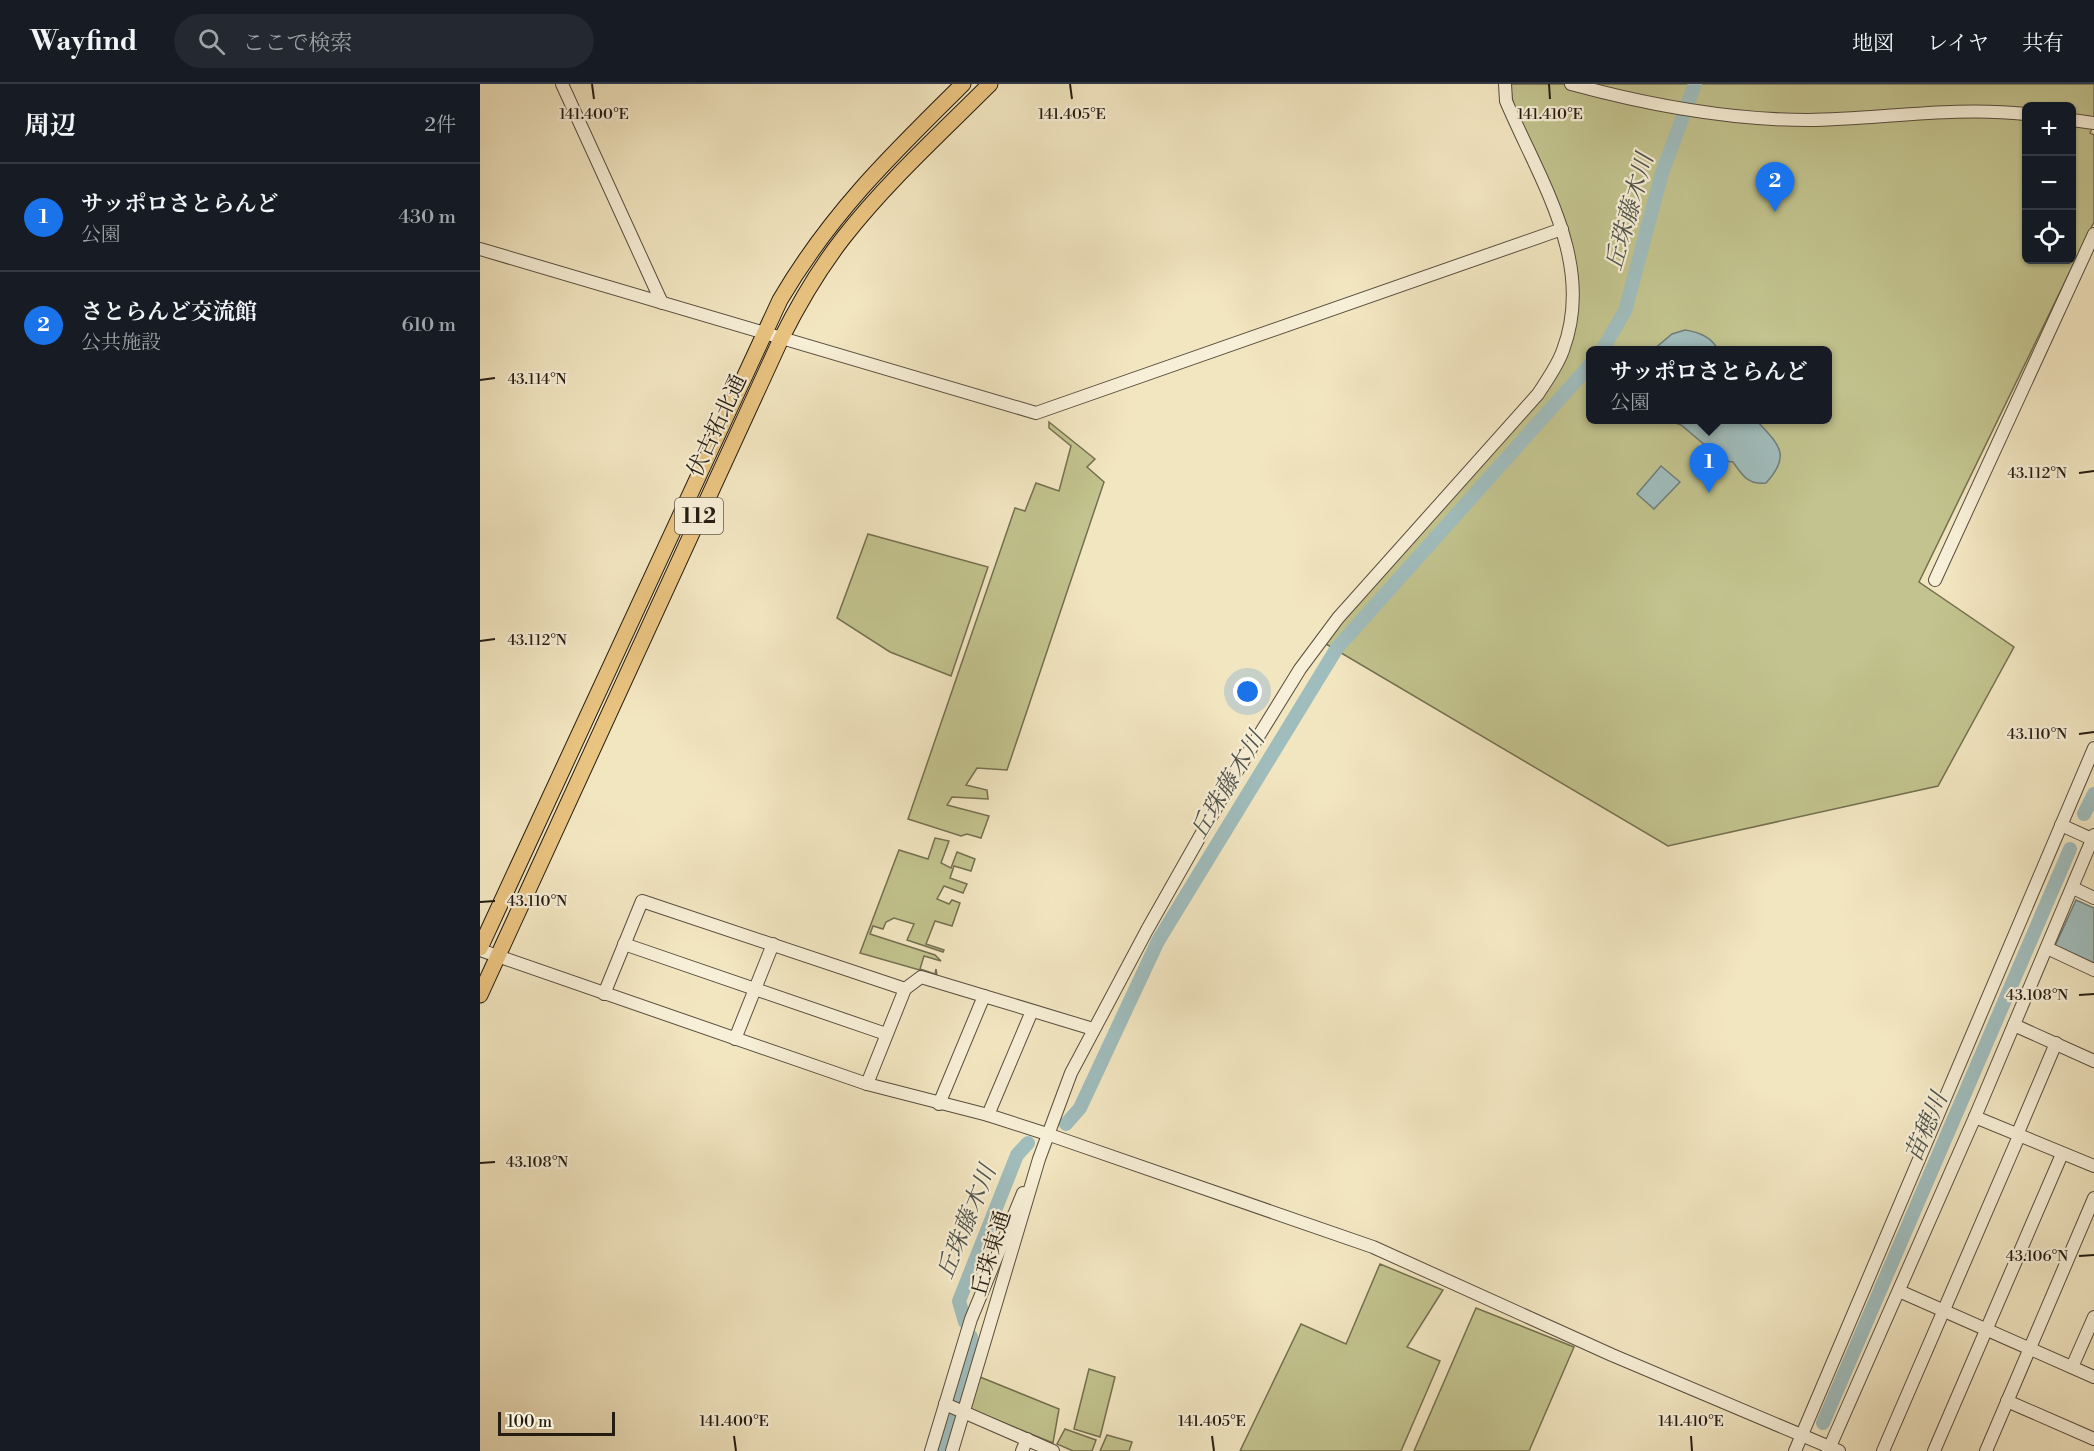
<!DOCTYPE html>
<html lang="ja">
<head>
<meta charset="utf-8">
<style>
	:root { --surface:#171b24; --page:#242831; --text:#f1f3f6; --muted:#9ea1a6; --line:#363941; --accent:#1a73e8 }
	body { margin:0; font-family:"Libre Bodoni","Noto Serif JP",serif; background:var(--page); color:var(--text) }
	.controls { position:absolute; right:18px; top:18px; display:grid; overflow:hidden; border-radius:9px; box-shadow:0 2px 4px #0004 }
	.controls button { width:54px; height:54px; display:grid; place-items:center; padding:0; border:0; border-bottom:2px solid var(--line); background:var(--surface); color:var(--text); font:30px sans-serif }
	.scale { position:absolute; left:18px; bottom:15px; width:117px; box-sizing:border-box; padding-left:6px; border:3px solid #251c12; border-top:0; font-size:16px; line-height:21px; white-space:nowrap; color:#251c12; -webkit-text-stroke:4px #f7efd7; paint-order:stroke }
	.you { position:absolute; left:768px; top:608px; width:21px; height:21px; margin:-15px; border:4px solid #fff; border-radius:50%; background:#1a73e8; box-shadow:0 0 0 9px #1a73e833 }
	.badge { display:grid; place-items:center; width:39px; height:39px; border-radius:50%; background:var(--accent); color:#fff; font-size:20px; font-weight:700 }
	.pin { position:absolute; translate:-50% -50px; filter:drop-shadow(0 2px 3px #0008) }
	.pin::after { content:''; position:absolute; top:32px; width:21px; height:18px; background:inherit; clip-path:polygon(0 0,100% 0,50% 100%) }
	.popup { position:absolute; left:1106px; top:262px; width:246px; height:78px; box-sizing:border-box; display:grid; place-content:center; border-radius:9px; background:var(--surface); filter:drop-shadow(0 2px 4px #0005); font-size:20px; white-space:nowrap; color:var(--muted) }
	.popup b { font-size:22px; color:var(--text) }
	.popup::after { content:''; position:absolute; left:50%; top:100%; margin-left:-12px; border:12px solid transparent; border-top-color:var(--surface) }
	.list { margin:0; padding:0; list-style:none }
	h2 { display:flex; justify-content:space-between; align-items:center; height:78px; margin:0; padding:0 24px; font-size:26px }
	h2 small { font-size:20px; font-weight:400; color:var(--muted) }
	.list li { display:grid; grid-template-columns:39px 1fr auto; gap:18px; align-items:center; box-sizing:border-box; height:108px; padding:0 24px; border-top:2px solid var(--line) }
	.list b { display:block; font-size:22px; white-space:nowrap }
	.list p { margin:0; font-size:20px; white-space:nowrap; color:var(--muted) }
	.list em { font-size:20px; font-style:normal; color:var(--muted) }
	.icon { flex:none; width:33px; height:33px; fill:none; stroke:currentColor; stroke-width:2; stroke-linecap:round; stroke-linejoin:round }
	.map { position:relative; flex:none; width:1614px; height:1367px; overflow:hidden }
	header { display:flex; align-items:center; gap:36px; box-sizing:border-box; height:84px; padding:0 30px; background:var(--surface); border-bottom:2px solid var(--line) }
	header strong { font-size:28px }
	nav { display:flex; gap:33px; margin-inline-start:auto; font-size:21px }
	.search { width:420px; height:54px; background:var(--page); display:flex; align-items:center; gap:15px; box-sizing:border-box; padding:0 21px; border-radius:33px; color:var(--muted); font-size:22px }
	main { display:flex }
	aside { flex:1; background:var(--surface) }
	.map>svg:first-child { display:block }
	.green { fill:#c2c38e; stroke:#747050; stroke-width:1.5; fill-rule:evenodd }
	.water { fill:#a0bdbd; stroke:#6f7d79; stroke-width:1.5 }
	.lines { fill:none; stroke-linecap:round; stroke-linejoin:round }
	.river { stroke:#a0bdbd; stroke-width:14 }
	.minor-casing { stroke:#584e3e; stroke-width:14 }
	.major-casing { stroke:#251c12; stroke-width:17 }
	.minor { stroke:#f7efd7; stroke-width:12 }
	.major { stroke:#e9c380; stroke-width:15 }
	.ticks { fill:none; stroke:#251c12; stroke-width:2 }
	.labels { text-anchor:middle; stroke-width:4.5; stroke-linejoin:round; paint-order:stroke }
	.shield { fill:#f7efd7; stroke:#645b4d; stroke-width:1.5 }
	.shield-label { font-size:21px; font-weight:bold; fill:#251c12 }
	.street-label { font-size:22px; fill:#251c12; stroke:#f7efd7 }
	.water-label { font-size:24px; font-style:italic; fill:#50544e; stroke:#f7efd7 }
	.ticks-label { font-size:15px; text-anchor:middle; fill:#251c12; stroke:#f7efd7; stroke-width:4.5; stroke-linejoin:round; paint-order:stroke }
</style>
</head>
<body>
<header>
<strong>Wayfind</strong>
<div class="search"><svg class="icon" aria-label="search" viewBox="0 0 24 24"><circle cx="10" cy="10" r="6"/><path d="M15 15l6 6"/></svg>ここで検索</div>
<nav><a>地図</a><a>レイヤ</a><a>共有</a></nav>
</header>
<main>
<aside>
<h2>周辺<small>2件</small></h2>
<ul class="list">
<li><span class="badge">1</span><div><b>サッポロさとらんど</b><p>公園</p></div><em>430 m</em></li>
<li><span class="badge">2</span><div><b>さとらんど交流館</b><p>公共施設</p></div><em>610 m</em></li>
</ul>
</aside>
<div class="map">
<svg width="1614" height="1367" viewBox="0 0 1614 1367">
	<rect width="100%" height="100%" fill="#f2e6c1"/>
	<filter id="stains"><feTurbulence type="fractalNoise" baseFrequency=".00333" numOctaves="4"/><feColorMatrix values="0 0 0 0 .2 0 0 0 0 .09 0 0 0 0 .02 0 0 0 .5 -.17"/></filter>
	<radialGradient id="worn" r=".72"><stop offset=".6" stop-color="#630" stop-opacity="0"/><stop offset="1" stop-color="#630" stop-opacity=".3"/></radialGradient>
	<g class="green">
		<path d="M1030,0h584v40l-4,9 4,2v87l-175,360 95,65 -76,139 -270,60 -342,-202v-4l239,-282c37,-96 -14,-168 -52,-254zM1546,22h46v154h-46zM1110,266h238v70h-238z"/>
		<path d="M569,338l46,37 -8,8 17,15 -97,288 -30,-2 -11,17 21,5 1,9 -36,-2 -5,8 42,11 -8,22 -14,-4 -6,2 -53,-17 107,-311 10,3 11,-28 23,8 12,-45 -22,-18z"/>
		<path d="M388,450l120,33 -37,109 -61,-24 -53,-34z"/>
		<path d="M455,754l14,3 -8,22 10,5 6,-16 18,7 -4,12 -17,-5 -4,12 17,6 -4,9 -19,-7 -7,13 12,5 3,-4 8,3 -8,23 -17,-5 -9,23 18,6 -1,2 -36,-12 7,-16 -20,-6 -8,4 -3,7 -10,-3 -3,8 65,21 6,6 -17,-5 -4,13 15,5 1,-5 1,6 -77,-22 39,-103 29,9z"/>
		<path d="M900,1180l63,26 -36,57 33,14 -39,90h-161l61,-127 45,20z"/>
		<path d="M996,1224l98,39 -45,104h-115z"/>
		<path d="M609,1285l26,8 -15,60 -26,-8z"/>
		<path d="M500,1293l79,32 -6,34 -85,-35z"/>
		<path d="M585,1345l31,11 -4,11h-19l-16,-7z"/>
		<path d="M627,1351l25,7 -3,9h-29z"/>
	</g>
	<g class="water">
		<path d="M1205,246c14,2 27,7 33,20h-65l19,-16z"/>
		<path d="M1188,336h88c21,23 37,34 10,63 -18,2 -23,-7 -33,-21l-9,-1 -43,-36z"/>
		<path d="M1181,382l19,16 -26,27 -17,-15z"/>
		<path d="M1596,816l18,8v57l-39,-19z"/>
	</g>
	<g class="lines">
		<g class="river">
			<path d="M1122,266l23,-39 37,-138 33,-89"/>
			<path d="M1604,730l10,-20"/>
			<path d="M586,1040l14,-16 78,-167 179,-293 253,-283"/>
			<path d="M485,1238l-6,-21 58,-146 11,-12"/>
			<path d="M477,1314l16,-52 -2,-9"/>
			<path d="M1343,1339l247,-574"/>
			<path d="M461,1367l12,-40"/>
		</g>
		<defs>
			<g id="minor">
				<path d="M82,0l100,219"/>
				<path d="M1091,0c77,21 157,36 237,36 73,-1 146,-14 218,-6"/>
				<path d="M1592,36l22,3"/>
				<path d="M0,165l556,164 526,-184"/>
				<path d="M1455,496l159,-346"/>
				<path d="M1581,741l33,15"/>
				<path d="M1593,804l21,10"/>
				<path d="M144,860l262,90"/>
				<path d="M1567,864l47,22"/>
				<path d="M0,866l387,134 121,31 59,19 326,113 239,108 227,96"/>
				<path d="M425,905l16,-12 63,19"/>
				<path d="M124,910l38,-93 263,88 -38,95"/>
				<path d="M1534,941l80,36"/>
				<path d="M255,955l38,-95"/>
				<path d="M459,1020l45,-108 109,33"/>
				<path d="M508,1031l44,-104"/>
				<path d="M1495,1033l119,49"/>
				<path d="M1537,1051l39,-92"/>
				<path d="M1419,1207l195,86"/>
				<path d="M1592,1283l22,-50"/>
				<path d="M1527,1317l87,38"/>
				<path d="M465,1320l108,47"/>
				<path d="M451,1367l40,-132 52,-126"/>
				<path d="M472,1367l87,-292 32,-86 76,-143 90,-159 63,-102 38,-51 200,-224c9,-14 20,-29 25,-44 33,-87 -24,-171 -57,-249l-1,-17"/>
				<path d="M542,1367l5,-12"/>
				<path d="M1315,1367l299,-703"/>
				<path d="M1348,1367l147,-334 119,-282"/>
				<path d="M1403,1367l136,-315"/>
				<path d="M1454,1367l128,-297"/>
				<path d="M1506,1367l108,-253"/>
			</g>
			<g id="major">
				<path d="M0,864l300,-648c51,-87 112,-146 183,-216"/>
				<path d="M0,911l301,-656c18,-36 38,-70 63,-102 43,-55 96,-103 146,-153"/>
			</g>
		</defs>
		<use href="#minor" class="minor-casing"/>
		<use href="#major" class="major-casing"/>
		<use href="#minor" class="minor"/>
		<use href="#major" class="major"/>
	</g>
	<path class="ticks" d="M112,0l2,15M590,0l2,15M1069,0l1,15M0,296l15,-2M1599,389l15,-2M0,557l15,-2M1599,650l15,-2M0,818l15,-1M1599,911l15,-1M0,1079l15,-1M1599,1172l15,-1M254,1352l2,15M732,1352l2,15M1211,1352l1,15"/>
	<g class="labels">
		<rect class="shield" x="195" y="414" width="48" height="36" rx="4.5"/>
		<g class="shield-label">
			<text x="219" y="439">112</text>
		</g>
		<g class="street-label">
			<text transform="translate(236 341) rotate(-65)" y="8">伏古拓北通</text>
			<text transform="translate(510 1169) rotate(-73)" y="8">丘珠東通</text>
		</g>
		<g class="water-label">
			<text transform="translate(1149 128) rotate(-74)" y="8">丘珠藤木川</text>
			<text transform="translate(747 701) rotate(-59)" y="8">丘珠藤木川</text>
			<text transform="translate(1446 1043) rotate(-67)" y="8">苗穂川</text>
			<text transform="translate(486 1138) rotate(-68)" y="8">丘珠藤木川</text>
		</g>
	</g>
	<g class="ticks-label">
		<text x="114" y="35">141.400°E</text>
		<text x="592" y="35">141.405°E</text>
		<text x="1070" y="35">141.410°E</text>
		<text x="57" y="300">43.114°N</text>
		<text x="1557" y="394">43.112°N</text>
		<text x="57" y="561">43.112°N</text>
		<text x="1557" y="655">43.110°N</text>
		<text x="57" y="822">43.110°N</text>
		<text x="1557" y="916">43.108°N</text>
		<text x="57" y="1083">43.108°N</text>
		<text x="1557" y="1177">43.106°N</text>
		<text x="254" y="1342">141.400°E</text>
		<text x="732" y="1342">141.405°E</text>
		<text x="1211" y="1342">141.410°E</text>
	</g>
	<rect width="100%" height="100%" filter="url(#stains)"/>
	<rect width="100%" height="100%" fill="url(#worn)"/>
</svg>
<div class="controls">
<button>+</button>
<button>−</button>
<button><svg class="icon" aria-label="locate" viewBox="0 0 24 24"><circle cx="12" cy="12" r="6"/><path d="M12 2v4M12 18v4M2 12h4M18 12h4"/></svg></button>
</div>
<div class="scale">100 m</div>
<div class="you"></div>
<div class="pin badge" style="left:1229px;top:409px">1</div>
<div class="popup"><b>サッポロさとらんど</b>公園</div>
<div class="pin badge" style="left:1295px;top:128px">2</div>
</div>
</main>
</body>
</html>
